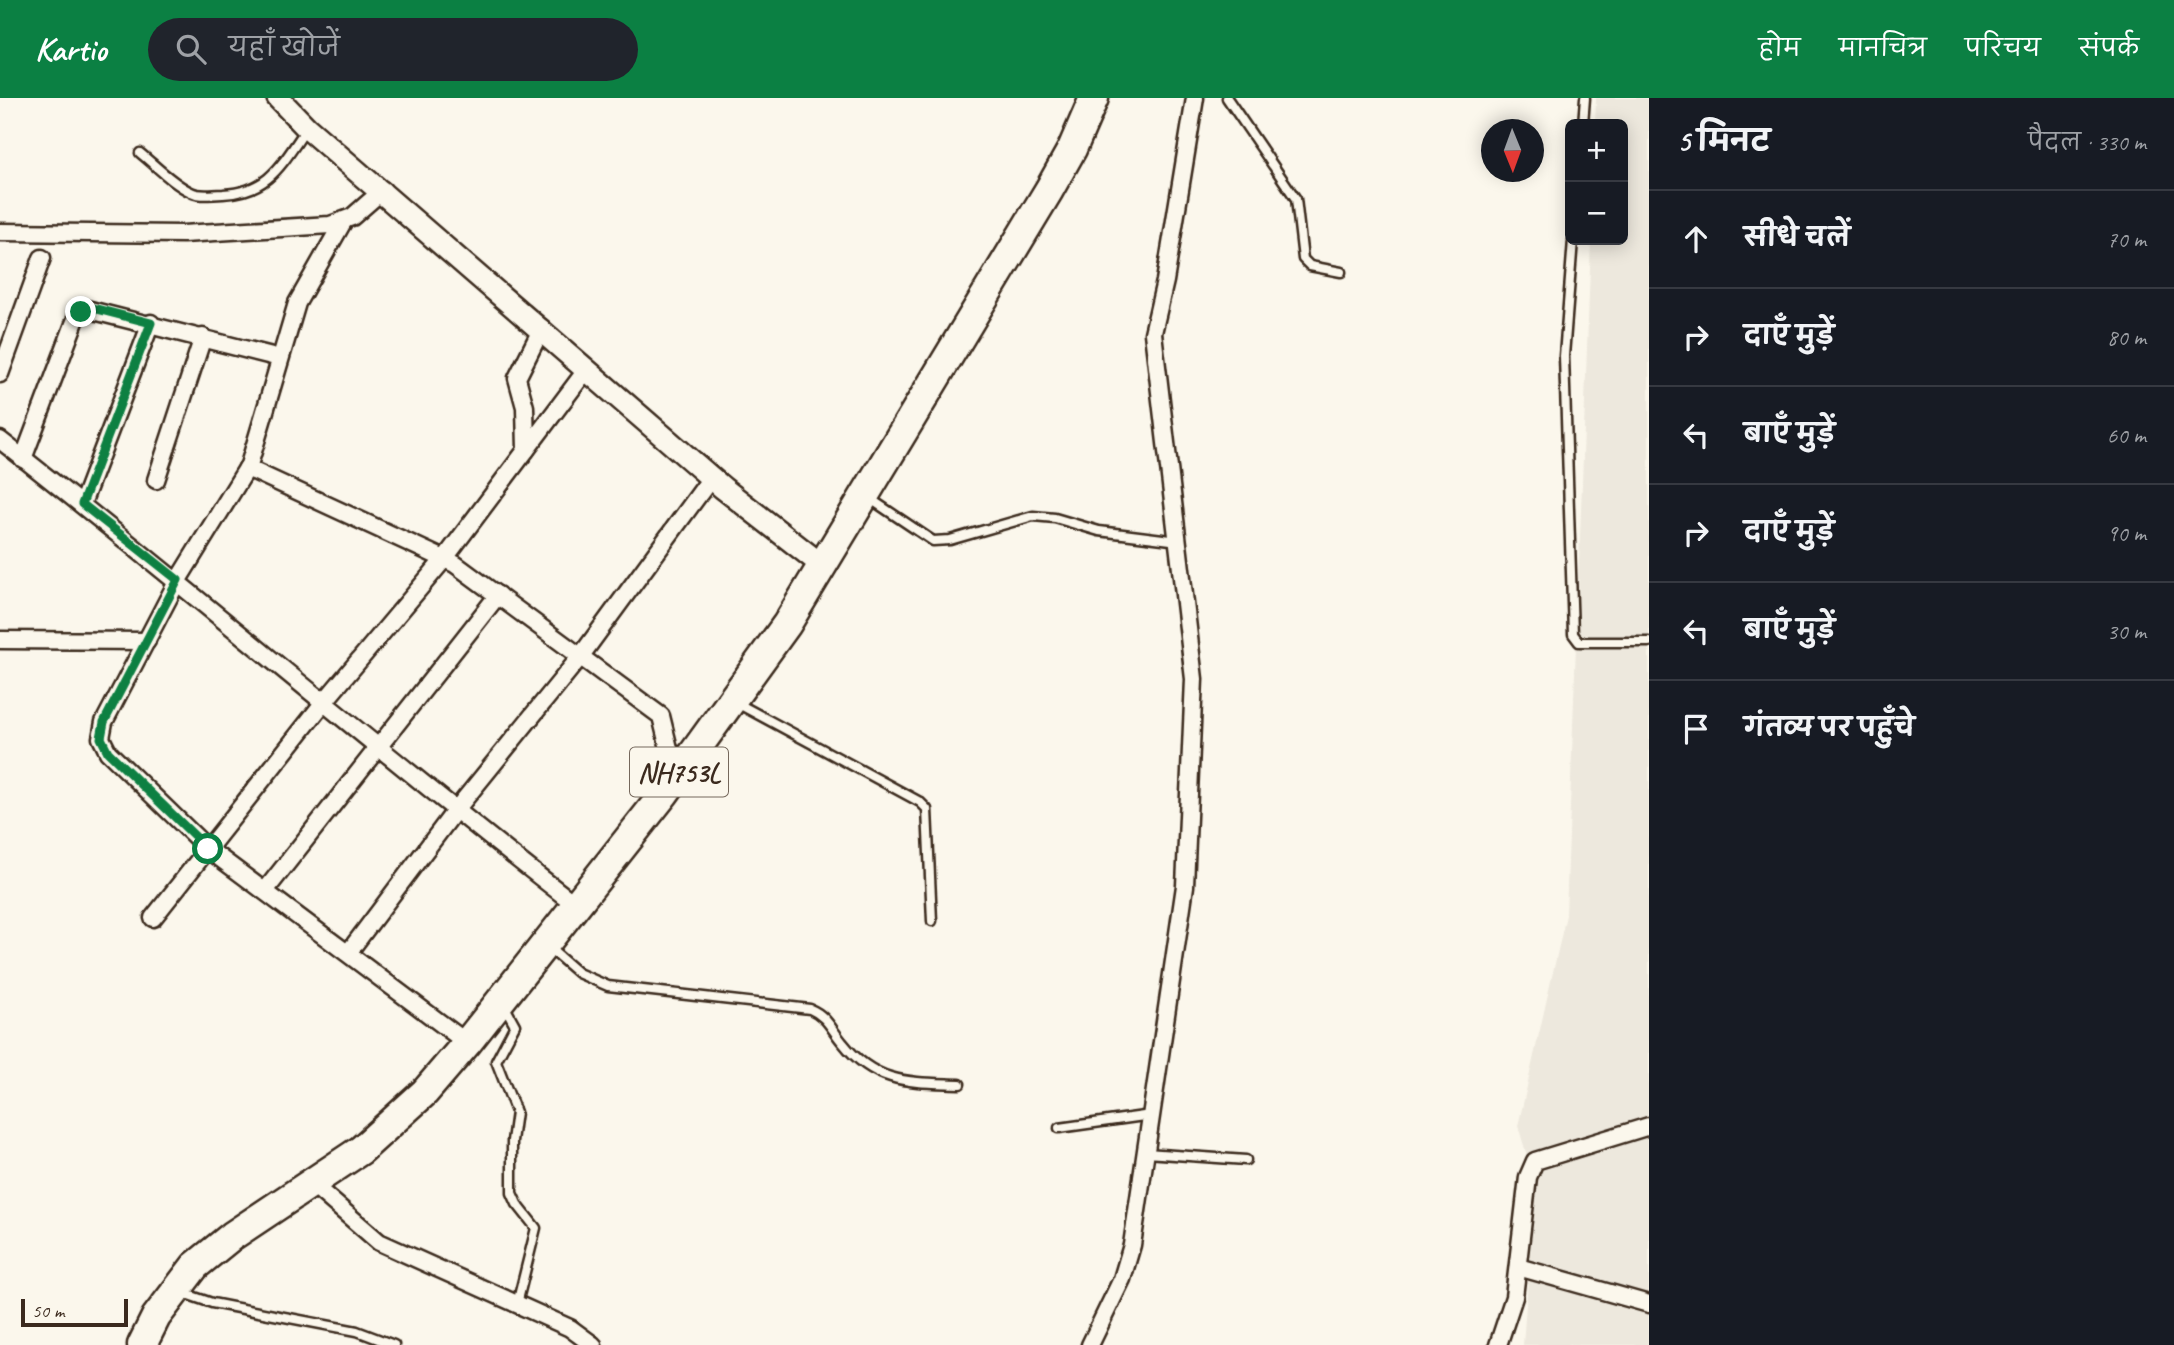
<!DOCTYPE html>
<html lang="hi">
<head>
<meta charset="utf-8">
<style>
	:root { --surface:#171b24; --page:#20242c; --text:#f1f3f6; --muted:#9ea1a6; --line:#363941; --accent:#0b8043 }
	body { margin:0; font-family:Caveat,"Playpen Sans Deva",sans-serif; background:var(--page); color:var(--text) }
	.controls { position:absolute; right:21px; top:21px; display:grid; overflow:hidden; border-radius:10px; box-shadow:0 4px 18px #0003 }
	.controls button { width:63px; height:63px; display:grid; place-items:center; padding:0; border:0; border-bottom:2px solid var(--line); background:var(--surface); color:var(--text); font:35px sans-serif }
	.compass { position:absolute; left:1481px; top:21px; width:63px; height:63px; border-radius:50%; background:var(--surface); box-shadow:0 4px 18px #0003; rotate:179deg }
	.scale { position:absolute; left:21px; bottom:18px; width:107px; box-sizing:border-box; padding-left:7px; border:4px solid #3b2a1e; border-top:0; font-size:19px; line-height:24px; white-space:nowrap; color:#3b2a1e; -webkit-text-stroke:5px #fbf7ec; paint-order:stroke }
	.stop { position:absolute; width:21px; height:21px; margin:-16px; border:5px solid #0b8043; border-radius:50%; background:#fff }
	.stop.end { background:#0b8043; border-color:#fff; box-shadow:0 2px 7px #0008 }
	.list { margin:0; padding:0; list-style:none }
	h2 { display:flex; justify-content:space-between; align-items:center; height:91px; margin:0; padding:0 28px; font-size:30px }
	h2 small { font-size:23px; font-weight:400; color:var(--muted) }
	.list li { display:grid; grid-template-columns:46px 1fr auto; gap:21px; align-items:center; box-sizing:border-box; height:98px; padding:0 28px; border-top:2px solid var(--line) }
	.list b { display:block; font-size:26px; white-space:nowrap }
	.list em { font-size:23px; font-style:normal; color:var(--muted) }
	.icon { flex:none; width:38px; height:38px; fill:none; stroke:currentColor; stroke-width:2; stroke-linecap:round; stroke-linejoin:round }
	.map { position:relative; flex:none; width:1649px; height:1247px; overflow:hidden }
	header { display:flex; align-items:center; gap:42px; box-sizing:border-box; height:98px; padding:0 35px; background:var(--accent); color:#fff }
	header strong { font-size:33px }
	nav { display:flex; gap:38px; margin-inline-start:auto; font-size:24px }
	.search { width:490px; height:63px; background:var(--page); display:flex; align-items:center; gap:18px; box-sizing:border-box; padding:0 24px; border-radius:38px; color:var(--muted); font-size:26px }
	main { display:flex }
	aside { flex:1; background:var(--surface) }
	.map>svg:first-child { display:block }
	.built { fill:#ede8dd }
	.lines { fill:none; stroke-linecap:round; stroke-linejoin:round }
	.service-casing { stroke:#3b2a1e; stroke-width:13 }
	.minor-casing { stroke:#3b2a1e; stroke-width:21 }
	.tertiary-casing { stroke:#3b2a1e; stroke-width:26 }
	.trunk-casing { stroke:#3b2a1e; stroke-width:33 }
	.service { stroke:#fbf7ec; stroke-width:8 }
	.minor { stroke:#fbf7ec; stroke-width:16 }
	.tertiary { stroke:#fbf7ec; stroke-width:21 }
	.trunk { stroke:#fbf7ec; stroke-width:28 }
	.route { stroke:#0b8043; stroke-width:9 }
	.labels { text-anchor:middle; stroke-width:7; stroke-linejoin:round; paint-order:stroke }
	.shield { fill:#fbf7ec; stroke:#75685c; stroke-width:2 }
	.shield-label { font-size:28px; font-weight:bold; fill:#3b2a1e }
</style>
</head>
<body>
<header>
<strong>Kartio</strong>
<div class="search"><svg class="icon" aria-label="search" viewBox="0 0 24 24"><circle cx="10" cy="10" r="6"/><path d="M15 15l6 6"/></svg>यहाँ खोजें</div>
<nav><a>होम</a><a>मानचित्र</a><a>परिचय</a><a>संपर्क</a></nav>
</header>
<main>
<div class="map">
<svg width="1649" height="1247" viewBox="0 0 1649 1247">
	<rect width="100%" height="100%" fill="#fbf7ec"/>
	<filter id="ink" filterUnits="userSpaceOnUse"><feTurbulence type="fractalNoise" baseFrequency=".0143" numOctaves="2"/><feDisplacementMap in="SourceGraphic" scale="14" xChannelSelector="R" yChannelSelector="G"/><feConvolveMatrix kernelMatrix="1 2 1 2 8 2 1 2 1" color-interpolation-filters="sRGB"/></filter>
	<g filter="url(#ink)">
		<path class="built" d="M1596,0h53v1247h-126l12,-163 -17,-56 48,-211 25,-675h32v-116h-28z"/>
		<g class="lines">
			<defs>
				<g id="service">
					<path d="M1227,0l69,101 7,60 7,7 31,6"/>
					<path d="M1583,26l2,-26"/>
					<path d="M140,55c15,12 33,31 51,39 9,5 21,2 32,2 47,-2 59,-31 84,-66"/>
					<path d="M1573,142l-9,116 9,278 6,8h70"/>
					<path d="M869,400l64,43 17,-1 83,-24 22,2 44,13 80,10"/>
					<path d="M735,604l185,100 7,7 5,112"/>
					<path d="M548,849l30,26 30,13 202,23c17,7 21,20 33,34 33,42 69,39 117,41"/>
					<path d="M504,907l11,20 -19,36 20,51 -4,29v52l5,11 19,24 -19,76"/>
					<path d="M1059,1030l92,-13"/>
					<path d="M1146,1055l100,7"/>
					<path d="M180,1194l32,11 145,28 37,14"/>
				</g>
				<g id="minor">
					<path d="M343,124l-46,81 -48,162 -71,115 -74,142 -3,16 7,14 100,97 259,194"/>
					<path d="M0,134l183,2 147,-9 22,-8 31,-27"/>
					<path d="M0,276l42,-116"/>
					<path d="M0,342c194,152 381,314 576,465"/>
					<path d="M526,352l-1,-43 -8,-29 25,-50"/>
					<path d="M23,361l54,-143 9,-7 194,49"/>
					<path d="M247,370l208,96 206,152 15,61"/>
					<path d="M156,382l47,-143"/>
					<path d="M82,406l69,-181"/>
					<path d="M0,542l147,1"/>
					<path d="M265,793l233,-296"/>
					<path d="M153,820l171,-216 121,-144 142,-189"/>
					<path d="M348,855l107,-142 125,-154 131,-179"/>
					<path d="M311,1085l68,59 191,86 23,17"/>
					<path d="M1518,1169l131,37"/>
					<path d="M1090,1247l32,-66 10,-34 53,-359 9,-207 -41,-346 12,-52 30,-183"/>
					<path d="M1498,1247l16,-48 14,-120 7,-16 114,-35"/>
				</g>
				<path id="tertiary" d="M278,0l29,30 416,360 100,78"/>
				<path id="trunk" d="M142,1247l14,-28 39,-51 37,-30 129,-86 64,-58 42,-49 197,-249 123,-170 262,-434 23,-41 22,-51"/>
			</defs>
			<use href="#service" class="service-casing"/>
			<use href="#minor" class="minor-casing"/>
			<use href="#tertiary" class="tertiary-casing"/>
			<use href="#trunk" class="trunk-casing"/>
			<use href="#service" class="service"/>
			<use href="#minor" class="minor"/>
			<use href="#tertiary" class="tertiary"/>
			<use href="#trunk" class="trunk"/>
		</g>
	</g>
	<g class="lines" filter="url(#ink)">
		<path class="route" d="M81,214l12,-4 58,15 -69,181 96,76 -74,142 -3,16 7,14 100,97"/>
	</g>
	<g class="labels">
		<rect class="shield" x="630" y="649.5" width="98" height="49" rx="5"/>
		<g class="shield-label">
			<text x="679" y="684">NH753L</text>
		</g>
	</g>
</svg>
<div class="controls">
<button>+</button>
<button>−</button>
</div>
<svg class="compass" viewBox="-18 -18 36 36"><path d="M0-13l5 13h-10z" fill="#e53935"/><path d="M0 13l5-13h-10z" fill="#9ea1a6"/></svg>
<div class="scale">50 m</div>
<div class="stop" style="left:208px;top:751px"></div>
<div class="stop end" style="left:81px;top:214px"></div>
</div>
<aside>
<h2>5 मिनट<small>पैदल · 330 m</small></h2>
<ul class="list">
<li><svg class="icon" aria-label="ahead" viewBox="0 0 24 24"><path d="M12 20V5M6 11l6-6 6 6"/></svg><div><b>सीधे चलें</b></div><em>70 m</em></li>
<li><svg class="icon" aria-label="right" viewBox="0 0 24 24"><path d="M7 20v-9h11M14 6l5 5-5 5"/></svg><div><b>दाएँ मुड़ें</b></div><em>80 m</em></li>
<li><svg class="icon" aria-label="left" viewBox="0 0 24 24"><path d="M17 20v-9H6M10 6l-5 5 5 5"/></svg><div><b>बाएँ मुड़ें</b></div><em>60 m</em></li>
<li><svg class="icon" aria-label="right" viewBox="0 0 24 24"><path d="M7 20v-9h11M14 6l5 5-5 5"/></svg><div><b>दाएँ मुड़ें</b></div><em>90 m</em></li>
<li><svg class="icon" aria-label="left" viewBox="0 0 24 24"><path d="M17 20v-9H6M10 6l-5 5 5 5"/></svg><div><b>बाएँ मुड़ें</b></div><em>30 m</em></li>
<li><svg class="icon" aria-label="arrive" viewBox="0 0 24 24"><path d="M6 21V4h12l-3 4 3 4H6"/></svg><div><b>गंतव्य पर पहुँचे</b></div></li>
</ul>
</aside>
</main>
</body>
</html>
